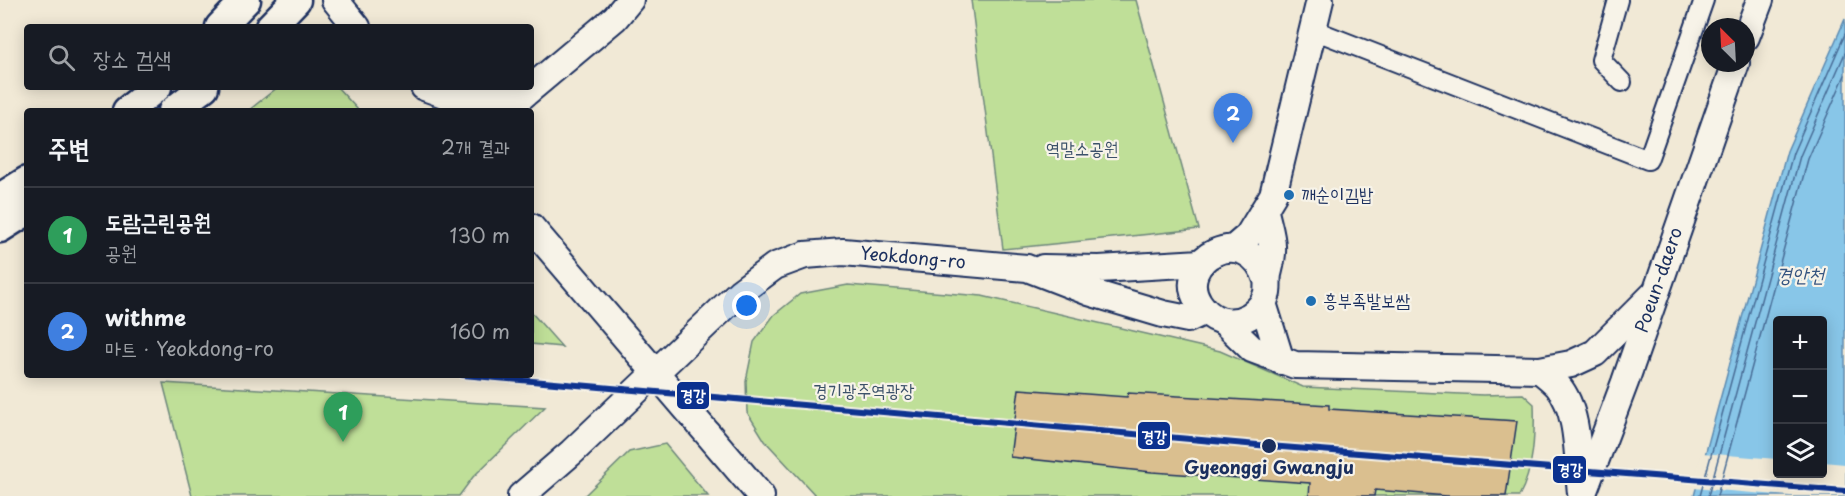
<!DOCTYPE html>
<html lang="ko">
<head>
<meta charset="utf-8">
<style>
	:root { --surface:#171b24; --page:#20242c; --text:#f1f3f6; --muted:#9ea1a6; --line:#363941; --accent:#d93025 }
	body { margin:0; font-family:"Playpen Sans","Poor Story",sans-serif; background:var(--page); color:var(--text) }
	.controls { position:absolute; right:18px; bottom:18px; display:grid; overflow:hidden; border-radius:6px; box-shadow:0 3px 15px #0003 }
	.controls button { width:54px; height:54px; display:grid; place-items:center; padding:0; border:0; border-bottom:2px solid var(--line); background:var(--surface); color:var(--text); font:30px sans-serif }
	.compass { position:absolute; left:1701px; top:18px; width:54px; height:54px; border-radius:50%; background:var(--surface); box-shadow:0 3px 15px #0003; rotate:336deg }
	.you { position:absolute; left:747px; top:306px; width:21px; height:21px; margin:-15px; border:4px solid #fff; border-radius:50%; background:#1a73e8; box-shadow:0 0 0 9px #1a73e833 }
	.badge { display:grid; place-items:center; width:39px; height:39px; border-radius:50%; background:var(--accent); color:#fff; font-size:20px; font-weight:700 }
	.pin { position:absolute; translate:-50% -50px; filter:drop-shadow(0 2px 3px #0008) }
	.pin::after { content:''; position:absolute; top:32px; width:21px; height:18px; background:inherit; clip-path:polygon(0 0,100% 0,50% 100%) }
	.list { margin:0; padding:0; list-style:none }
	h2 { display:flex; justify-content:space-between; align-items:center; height:78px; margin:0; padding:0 24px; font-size:26px }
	h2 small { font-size:20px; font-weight:400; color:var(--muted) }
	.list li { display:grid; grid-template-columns:39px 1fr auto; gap:18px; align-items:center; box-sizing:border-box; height:96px; padding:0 24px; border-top:2px solid var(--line) }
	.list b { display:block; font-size:22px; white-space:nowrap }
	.list p { margin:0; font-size:20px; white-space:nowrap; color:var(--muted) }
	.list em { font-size:20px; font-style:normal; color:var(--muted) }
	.icon { flex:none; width:33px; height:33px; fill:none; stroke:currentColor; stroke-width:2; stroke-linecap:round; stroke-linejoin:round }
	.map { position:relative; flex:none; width:1845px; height:496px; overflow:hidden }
	.search { position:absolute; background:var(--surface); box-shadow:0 3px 15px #0003; left:24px; top:24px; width:510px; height:66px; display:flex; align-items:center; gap:15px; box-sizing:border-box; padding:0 21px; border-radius:6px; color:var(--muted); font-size:22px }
	.panel { position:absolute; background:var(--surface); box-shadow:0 3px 15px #0003; left:24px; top:108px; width:510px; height:270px; border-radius:6px }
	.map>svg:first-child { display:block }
	.green { fill:#bfdf98; stroke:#6d877b; stroke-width:1.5 }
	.water { fill:#88c6e8; stroke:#5c8ab1; stroke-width:1.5; fill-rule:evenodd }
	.pier { fill:#f1e9d6 }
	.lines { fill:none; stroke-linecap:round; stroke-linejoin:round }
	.shore { stroke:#476b95; stroke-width:1.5 }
	.building { fill:#dabf8f; stroke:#1b2f5e; stroke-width:1.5 }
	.street-casing { stroke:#1b2f5e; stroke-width:22 }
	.secondary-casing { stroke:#1b2f5e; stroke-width:30 }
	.primary-casing { stroke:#1b2f5e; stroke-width:33 }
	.street { stroke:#f7f3e8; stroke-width:18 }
	.secondary { stroke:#f7f3e8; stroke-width:26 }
	.primary { stroke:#f7f3e8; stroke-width:28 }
	.metro-1-casing { stroke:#f7f3e8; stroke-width:10 }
	.metro-1 { stroke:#0b318f; stroke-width:6 }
	.poi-dot { fill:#1f6fb2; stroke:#f7f3e8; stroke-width:2 }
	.stop-dot { fill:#1b2f5e; stroke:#f7f3e8; stroke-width:2 }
	.labels { text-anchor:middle; stroke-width:4.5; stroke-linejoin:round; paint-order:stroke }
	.park-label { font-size:18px; fill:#3c526a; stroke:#f7f3e8 }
	.poi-label { font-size:18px; fill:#1b2f5e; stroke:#f7f3e8; text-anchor:start }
	.street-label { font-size:18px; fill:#1b2f5e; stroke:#f7f3e8 }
	.stop-label { font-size:18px; font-weight:bold; fill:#1b2f5e; stroke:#f7f3e8 }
	.water-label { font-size:20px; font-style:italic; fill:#365580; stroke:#f7f3e8 }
	.line-badge { stroke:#f7f3e8; stroke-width:2 }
	.badge-label { font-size:16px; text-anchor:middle; font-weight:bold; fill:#fff }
</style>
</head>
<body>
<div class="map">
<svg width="1845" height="496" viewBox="0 0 1845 496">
	<rect width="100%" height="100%" fill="#f1e9d6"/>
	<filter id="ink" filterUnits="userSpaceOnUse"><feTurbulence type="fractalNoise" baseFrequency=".0167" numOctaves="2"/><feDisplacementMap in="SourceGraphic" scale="12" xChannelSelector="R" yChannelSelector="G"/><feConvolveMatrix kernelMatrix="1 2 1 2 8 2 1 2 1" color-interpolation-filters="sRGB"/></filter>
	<g filter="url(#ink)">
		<g class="green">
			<path d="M971,0h165l63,229 -196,20z"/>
			<path d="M278,87h59l22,24h-111z"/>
			<path d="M848,285l134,11 238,55 83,36 180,8 40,-1 11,10c1,31 0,65 -15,92h-703l-51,-55 -18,-29 -1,-31 8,-39 20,-27 26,-21z"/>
			<path d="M531,312l31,35 -31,-3z"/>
			<path d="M163,383l382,24 -72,70 -14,19h-267z"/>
			<path d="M665,444l43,52h-124l45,-44z"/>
		</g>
		<path class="water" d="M1845,19v477h-151l93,-345zM1778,320h44v154h-44z"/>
		<path class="pier" d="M1702,453l75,6 1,15h44l1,-12 22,2v32h-55l-97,-8z"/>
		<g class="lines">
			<g class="shore">
				<path d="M1700,496l93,-343 52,-119"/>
				<path d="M1708,496l92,-340 45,-103"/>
				<path d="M1717,496l91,-337 37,-84"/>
			</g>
		</g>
		<path class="building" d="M1019,389l108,8 1,-4 201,12v4l188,12 -11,75h-59l-72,-6 -1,6h-65l1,-13 -158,-11 -142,-15z"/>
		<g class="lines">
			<defs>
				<g id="street">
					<path d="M1618,0l-17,60 21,22"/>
					<path d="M1314,30l334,130 56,-160"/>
				</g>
				<g id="secondary">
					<path d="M335,0l22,27"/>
					<path d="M1746,37l14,-37"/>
					<path d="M424,87l39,14 61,-11"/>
					<path d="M504,111l111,-93 15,-18"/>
					<path d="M1265,211c2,11 7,24 7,36 1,9 -2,19 -4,27 -1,6 0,13 -1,19 -5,20 -27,33 -47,27 -9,-3 -15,-8 -21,-17 -28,-42 48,-85 68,-23"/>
					<path d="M531,227l230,269"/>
					<path d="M1234,248l14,-12 25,-41 47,-195"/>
					<path d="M1043,268l56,1 102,-6"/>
					<path d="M1263,303l18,58"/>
					<path d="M1223,321l29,28 43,16 245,5 31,-6 24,-11 58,-58"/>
					<path d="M1540,370c6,5 13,10 18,16 22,26 19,74 23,107"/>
					<path d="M521,496l51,-44 168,-160 35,-26 30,-11 38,-3 184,16 62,24 74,22 25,5 17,-8"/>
					<path d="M1582,496l43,-114 111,-319"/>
				</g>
				<g id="primary">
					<path d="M220,27l26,-27"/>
					<path d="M270,27l26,-27"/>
					<path d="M127,111l30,-24"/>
					<path d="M173,111l31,-24"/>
					<path d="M0,198l27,-17"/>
					<path d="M0,228l27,-17"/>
				</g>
			</defs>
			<use href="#street" class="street-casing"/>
			<use href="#secondary" class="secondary-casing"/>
			<use href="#primary" class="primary-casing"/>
			<use href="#street" class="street"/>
			<use href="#secondary" class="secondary"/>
			<use href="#primary" class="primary"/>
			<defs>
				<path id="metro-1" d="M463,375l806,71 576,45"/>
			</defs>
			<use href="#metro-1" class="metro-1-casing"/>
			<use href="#metro-1" class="metro-1"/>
		</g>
	</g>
	<g class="poi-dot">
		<circle cx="1289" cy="195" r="6"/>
		<circle cx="1311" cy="301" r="6"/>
	</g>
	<circle class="stop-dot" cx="1269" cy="446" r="8"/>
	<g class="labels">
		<g class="park-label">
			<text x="1082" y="155">역말소공원</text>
			<text x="864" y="397">경기광주역광장</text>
		</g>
		<g class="poi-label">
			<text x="1301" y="201">깨순이김밥</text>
			<text x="1323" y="307">흥부족발보쌈</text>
		</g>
		<g class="street-label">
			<text transform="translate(913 258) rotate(5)" y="6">Yeokdong-ro</text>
			<text transform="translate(1659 280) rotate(-71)" y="6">Poeun-daero</text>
		</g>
		<g class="stop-label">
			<text x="1269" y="474">Gyeonggi Gwangju</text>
		</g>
		<g class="water-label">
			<text x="1800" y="282">경안천</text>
		</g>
	</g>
	<g class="line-badge">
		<rect x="676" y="381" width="34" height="29" rx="6" fill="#0b318f"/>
		<rect x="1137" y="421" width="34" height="29" rx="6" fill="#0b318f"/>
		<rect x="1552" y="455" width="35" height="29" rx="6" fill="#0b318f"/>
	</g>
	<g class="badge-label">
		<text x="693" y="401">경강</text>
		<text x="1154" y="442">경강</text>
		<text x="1570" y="475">경강</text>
	</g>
</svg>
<div class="controls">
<button>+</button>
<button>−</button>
<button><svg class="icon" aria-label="layers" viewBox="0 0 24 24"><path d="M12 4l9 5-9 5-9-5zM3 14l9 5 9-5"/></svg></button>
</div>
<svg class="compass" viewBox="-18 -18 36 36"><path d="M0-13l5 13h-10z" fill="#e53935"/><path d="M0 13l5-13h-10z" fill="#9ea1a6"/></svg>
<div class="you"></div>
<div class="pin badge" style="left:343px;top:442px;background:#2e9e5b">1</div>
<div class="pin badge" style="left:1233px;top:143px;background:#3f7fe0">2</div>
<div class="search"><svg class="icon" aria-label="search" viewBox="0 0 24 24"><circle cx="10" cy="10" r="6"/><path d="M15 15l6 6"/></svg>장소 검색</div>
<section class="panel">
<h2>주변<small>2개 결과</small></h2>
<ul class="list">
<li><span class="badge" style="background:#2e9e5b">1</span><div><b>도람근린공원</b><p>공원</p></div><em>130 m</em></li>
<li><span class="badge" style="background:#3f7fe0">2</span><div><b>withme</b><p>마트 · Yeokdong-ro</p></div><em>160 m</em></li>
</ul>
</section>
</div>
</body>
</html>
